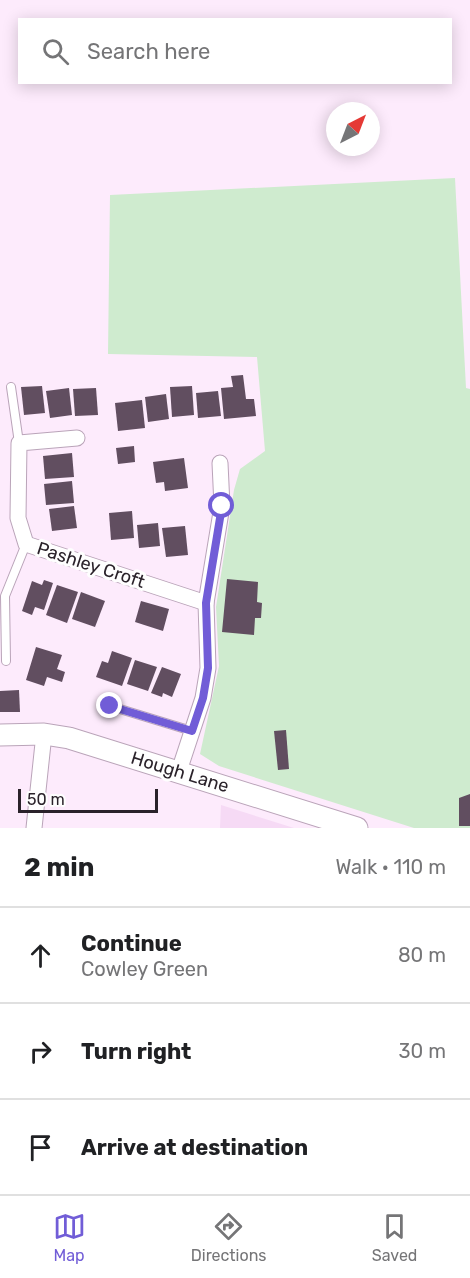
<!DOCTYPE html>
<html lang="en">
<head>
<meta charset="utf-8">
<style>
	:root { --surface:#fff; --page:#f2f2f2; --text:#202124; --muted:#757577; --line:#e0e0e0; --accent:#715dd7 }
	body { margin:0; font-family:Rubik,sans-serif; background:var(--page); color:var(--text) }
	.compass { position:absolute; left:326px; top:102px; width:54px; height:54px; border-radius:50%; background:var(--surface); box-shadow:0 3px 15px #0003; rotate:42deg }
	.scale { position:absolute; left:18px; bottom:15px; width:140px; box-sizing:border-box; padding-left:6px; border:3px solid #2a222a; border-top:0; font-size:16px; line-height:21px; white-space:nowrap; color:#2a222a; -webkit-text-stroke:4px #fefefe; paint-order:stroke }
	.stop { position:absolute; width:18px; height:18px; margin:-14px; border:4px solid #715dd7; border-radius:50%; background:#fff }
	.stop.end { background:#715dd7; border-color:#fff; box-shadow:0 2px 6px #0008 }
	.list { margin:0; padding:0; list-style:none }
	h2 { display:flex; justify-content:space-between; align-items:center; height:78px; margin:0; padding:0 24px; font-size:26px }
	h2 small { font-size:20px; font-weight:400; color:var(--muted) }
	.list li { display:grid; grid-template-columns:39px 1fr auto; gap:18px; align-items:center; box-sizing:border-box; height:96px; padding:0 24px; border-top:2px solid var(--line) }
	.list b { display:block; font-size:22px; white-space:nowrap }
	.list p { margin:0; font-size:20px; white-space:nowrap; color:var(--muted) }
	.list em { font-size:20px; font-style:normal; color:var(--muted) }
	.icon { flex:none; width:33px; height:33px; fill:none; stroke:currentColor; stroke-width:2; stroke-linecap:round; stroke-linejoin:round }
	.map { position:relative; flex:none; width:470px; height:828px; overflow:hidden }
	.search { position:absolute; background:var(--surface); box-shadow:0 3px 15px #0003; left:18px; right:18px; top:18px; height:66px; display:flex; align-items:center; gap:15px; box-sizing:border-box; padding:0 21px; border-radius:0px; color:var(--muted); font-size:22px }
	.sheet { height:366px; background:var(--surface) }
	nav { display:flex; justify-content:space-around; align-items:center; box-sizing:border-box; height:84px; border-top:2px solid var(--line); background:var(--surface); font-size:16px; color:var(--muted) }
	nav a { display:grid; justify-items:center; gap:3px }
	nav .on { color:var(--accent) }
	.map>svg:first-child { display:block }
	.built { fill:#f6daf5 }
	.green { fill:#cfebcf }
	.building { fill:#614e60 }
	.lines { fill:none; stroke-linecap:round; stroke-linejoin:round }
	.service-casing { stroke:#baa4b9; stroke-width:10 }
	.minor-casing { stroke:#baa4b9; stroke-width:17 }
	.secondary-casing { stroke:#baa4b9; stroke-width:23 }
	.service { stroke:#fff; stroke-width:8 }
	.minor { stroke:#fff; stroke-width:15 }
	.secondary { stroke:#fff; stroke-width:21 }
	.route { stroke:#715dd7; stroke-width:8 }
	.labels { text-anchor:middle; stroke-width:6; stroke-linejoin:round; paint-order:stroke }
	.street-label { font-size:18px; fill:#2a222a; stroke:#fefefe }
</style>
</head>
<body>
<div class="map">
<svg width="470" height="828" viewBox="0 0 470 828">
	<rect width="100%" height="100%" fill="#fdebfc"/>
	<path class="built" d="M221,805l73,23h-74z"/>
	<path class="green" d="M455,178l11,210 4,1v439h-56l-195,-62 -19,-12 19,-88 -3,-59 18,-117 6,-21 25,-18 -8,-94 -149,-3 2,-159z"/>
	<g class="building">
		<path d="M243,375l3,24h8l2,17 -32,3 -3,-31 12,-1 -2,-11z"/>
		<path d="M42,386l3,27 -21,2 -3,-28z"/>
		<path d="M192,386l2,29 -22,2 -2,-30z"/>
		<path d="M69,388l3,27 -22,3 -4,-27z"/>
		<path d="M96,388l2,27 -23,1 -2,-27z"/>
		<path d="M218,391l3,25 -23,2 -2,-25z"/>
		<path d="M166,394l3,25 -21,3 -3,-25z"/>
		<path d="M142,400l3,28 -27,3 -3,-28z"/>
		<path d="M134,446l1,16 -17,2 -2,-16z"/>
		<path d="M72,453l2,24 -29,2 -2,-23z"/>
		<path d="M184,458l4,30 -23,3 -1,-9 -8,1 -3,-21z"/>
		<path d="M72,481l2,22 -28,2 -2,-21z"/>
		<path d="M74,506l3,22 -25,3 -3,-22z"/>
		<path d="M132,511l2,27 -23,2 -2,-27z"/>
		<path d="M158,523l2,23 -21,2 -2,-23z"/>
		<path d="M185,526l3,29 -22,2 -4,-29z"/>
		<path d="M227,579l31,3 -1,20 5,1 -1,15h-6l-1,17 -32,-3z"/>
		<path d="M44,580l9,3 -9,27 -9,-3 -3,8 -10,-4 10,-30 10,4z"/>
		<path d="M57,585l21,7 -11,31 -21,-8z"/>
		<path d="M81,592l24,9 -10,26 -23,-8z"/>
		<path d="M141,601l28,8 -6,22 -28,-9z"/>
		<path d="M36,647l26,8 -5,14 8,3 -3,10 -15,-5 -3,9 -18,-6z"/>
		<path d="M112,651l20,7 -10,28 -26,-9 6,-16 6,2z"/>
		<path d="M135,660l22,7 -9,24 -21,-7z"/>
		<path d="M162,667l19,7 -9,23 -9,-4 -1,4 -11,-4z"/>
		<path d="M19,690l1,22h-20v-21z"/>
		<path d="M286,730l3,39 -11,1 -4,-39z"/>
		<path d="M470,794v32h-11v-28z"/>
	</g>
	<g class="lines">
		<defs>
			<g id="service">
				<path d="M11,387l8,56"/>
				<path d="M6,661l-1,-65 21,-52"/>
				<path d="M110,706l82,25"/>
			</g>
			<g id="minor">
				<path d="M77,438l-58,5 -1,75 8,26 180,59"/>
				<path d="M179,771l24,-73 5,-30 -2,-65 16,-97 -2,-43"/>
				<path d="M34,828l10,-94"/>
			</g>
			<path id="secondary" d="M0,735l44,-1 25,4 288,90"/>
		</defs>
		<use href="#service" class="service-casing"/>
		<use href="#minor" class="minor-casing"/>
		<use href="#secondary" class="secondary-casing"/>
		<use href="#service" class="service"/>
		<use href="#minor" class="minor"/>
		<use href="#secondary" class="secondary"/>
	</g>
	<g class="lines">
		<path class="route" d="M110,706l82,25 11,-33 5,-30 -2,-65 16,-97"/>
	</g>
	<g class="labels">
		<g class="street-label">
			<text transform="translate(91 565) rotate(18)" y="6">Pashley Croft</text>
			<text transform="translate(180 772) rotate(17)" y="6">Hough Lane</text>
		</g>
	</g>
</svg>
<svg class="compass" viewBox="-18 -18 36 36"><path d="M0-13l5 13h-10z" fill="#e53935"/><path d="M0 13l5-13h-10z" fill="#757577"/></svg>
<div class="scale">50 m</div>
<div class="stop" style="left:222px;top:506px"></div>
<div class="stop end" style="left:110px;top:706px"></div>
<div class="search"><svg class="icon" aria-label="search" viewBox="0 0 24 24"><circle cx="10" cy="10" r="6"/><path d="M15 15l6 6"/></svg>Search here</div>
</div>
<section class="sheet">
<h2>2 min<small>Walk · 110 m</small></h2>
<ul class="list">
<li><svg class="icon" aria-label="ahead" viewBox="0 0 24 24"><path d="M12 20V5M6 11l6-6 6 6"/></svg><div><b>Continue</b><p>Cowley Green</p></div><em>80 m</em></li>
<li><svg class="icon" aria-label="right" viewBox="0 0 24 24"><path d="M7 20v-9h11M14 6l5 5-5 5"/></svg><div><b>Turn right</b></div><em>30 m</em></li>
<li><svg class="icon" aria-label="arrive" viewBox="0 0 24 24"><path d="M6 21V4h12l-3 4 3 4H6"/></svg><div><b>Arrive at destination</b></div></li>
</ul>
</section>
<nav>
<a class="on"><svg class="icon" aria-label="map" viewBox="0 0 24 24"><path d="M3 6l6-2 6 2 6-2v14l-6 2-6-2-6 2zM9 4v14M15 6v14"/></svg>Map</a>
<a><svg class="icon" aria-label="directions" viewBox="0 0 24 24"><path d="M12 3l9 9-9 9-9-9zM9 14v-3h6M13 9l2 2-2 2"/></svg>Directions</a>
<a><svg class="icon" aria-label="saved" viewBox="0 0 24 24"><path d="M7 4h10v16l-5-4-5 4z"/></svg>Saved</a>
</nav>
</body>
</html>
